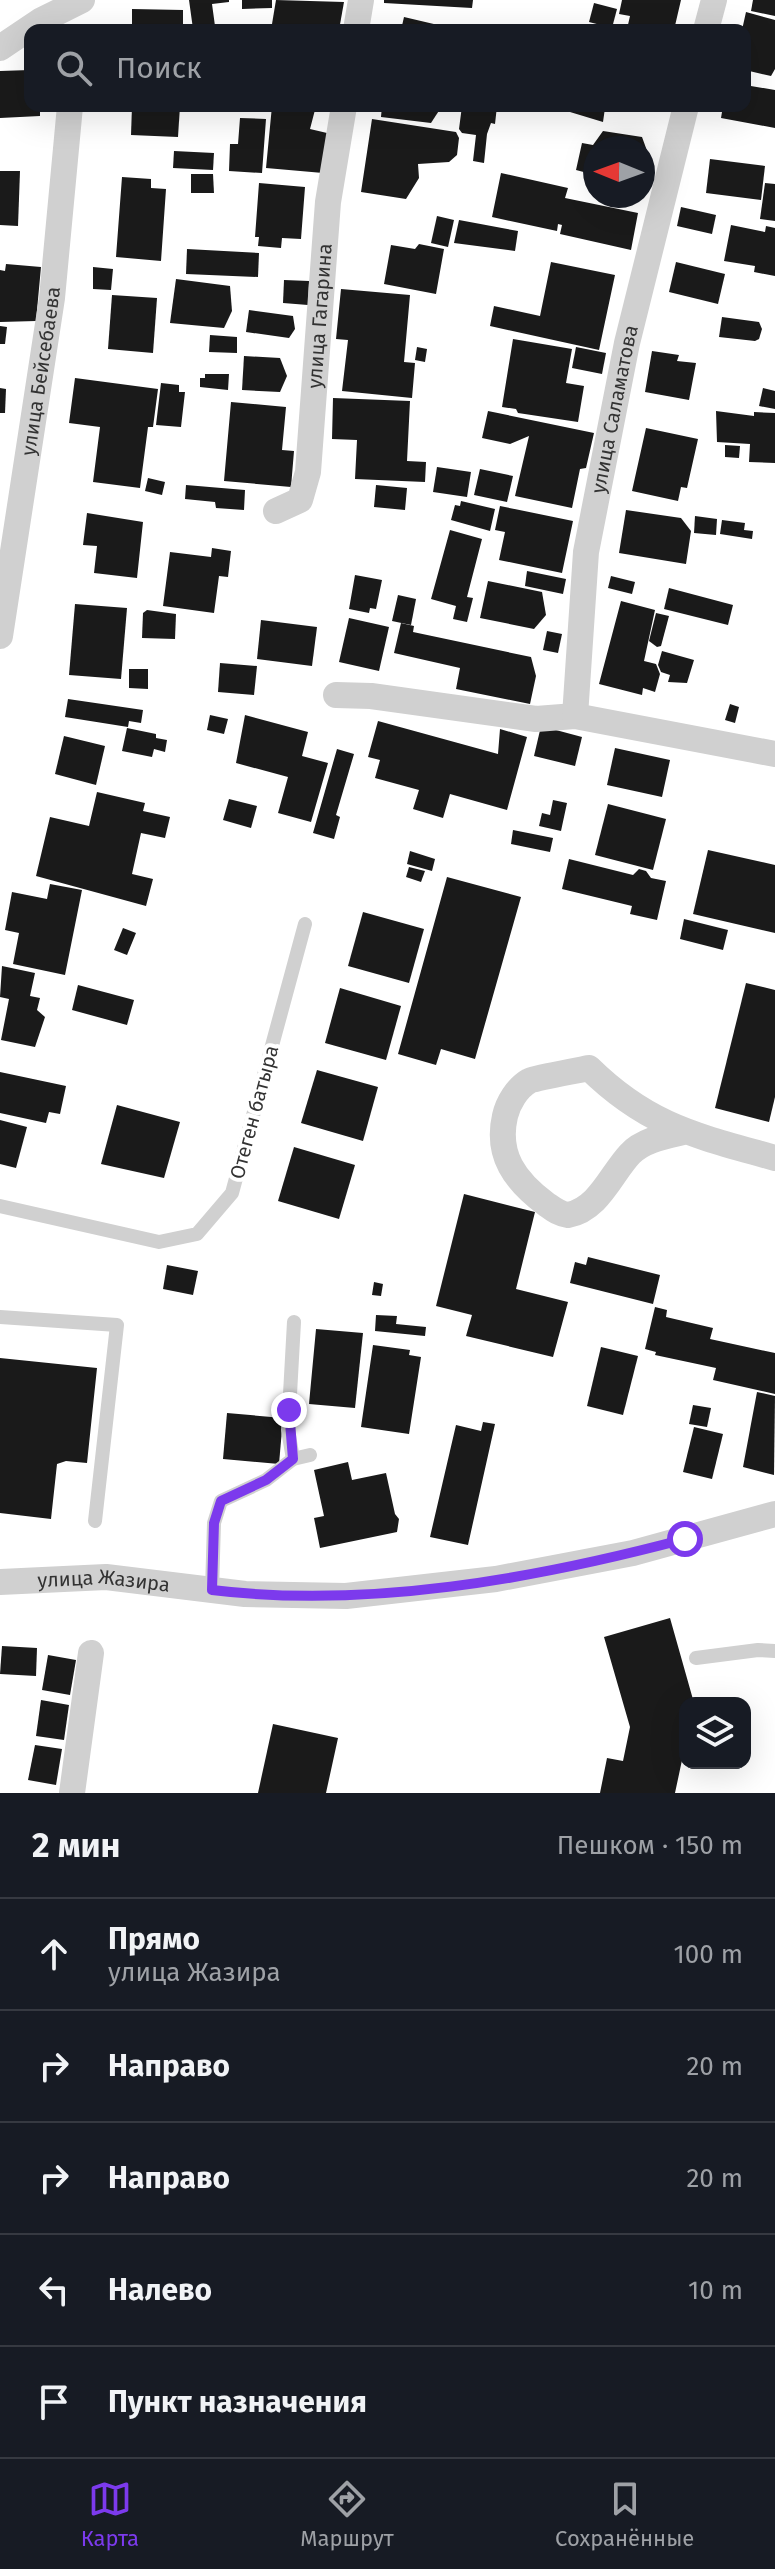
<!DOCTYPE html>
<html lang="ru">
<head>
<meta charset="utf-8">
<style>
	:root { --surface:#171b24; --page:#242831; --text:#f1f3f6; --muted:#9ea1a6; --line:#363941; --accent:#7c3aed }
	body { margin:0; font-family:"Fira Sans",sans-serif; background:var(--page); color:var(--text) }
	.controls { position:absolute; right:24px; bottom:24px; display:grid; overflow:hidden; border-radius:16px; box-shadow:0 8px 32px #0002 }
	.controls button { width:72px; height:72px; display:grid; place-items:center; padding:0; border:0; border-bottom:2px solid var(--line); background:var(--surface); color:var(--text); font:40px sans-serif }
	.compass { position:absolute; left:583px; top:136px; width:72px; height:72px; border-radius:50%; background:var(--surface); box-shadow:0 8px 32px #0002; rotate:271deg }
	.stop { position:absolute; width:24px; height:24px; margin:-18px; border:6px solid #7c3aed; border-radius:50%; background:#fff }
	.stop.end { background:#7c3aed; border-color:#fff; box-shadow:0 2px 8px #0008 }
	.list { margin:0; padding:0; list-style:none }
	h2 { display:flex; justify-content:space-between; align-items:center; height:104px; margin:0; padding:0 32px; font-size:34px }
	h2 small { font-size:26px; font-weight:400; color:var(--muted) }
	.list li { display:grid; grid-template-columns:52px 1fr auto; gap:24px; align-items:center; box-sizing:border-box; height:112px; padding:0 32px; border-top:2px solid var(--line) }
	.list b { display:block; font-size:30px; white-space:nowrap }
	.list p { margin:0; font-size:26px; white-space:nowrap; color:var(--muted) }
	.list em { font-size:26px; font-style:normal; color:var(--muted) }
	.icon { flex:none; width:44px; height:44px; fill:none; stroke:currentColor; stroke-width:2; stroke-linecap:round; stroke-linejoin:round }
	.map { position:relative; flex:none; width:775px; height:1793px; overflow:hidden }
	.search { position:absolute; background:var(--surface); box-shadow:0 8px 32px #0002; left:24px; right:24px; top:24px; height:88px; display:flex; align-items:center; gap:20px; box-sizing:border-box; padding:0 28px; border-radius:16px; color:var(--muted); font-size:30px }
	.sheet { height:664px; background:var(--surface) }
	nav { display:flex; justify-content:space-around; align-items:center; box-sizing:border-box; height:112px; border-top:2px solid var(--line); background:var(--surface); font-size:22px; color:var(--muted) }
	nav a { display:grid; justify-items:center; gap:4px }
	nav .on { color:var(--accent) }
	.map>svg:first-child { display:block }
	.building { fill:#1a1a1a }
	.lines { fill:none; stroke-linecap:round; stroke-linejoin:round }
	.service { stroke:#d0d0d0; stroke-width:14 }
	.minor { stroke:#d0d0d0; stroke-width:26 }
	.route { stroke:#7c3aed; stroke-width:10 }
	.labels { text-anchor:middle; stroke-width:8; stroke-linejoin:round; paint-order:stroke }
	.street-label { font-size:20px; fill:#333; stroke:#fff }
</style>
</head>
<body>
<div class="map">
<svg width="775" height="1793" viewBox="0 0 775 1793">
	<rect width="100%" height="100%" fill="#fff"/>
	<g class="building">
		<path d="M189,0h40v2l-17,2 3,22 -22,3z"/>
		<path d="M242,0h30v8l-30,1z"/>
		<path d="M276,0l68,2 -5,28h-68z"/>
		<path d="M384,0h89l-1,8 -88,-5z"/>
		<path d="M622,0h59l-7,30 -47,-1 3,-13 -11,-2z"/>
		<path d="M753,0h22v16l-24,-5z"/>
		<path d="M594,3l23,6 -5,19 -23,-6z"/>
		<path d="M132,9l51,1v20h-51z"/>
		<path d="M746,12l29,8v49l-4,7 -26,-6v-40h-3z"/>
		<path d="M404,17l51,12v1h-54z"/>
		<path d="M30,70v36h10v10l-40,2v-47z"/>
		<path d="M745,85l30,5v38l-54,-10 2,-12h22z"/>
		<path d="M132,106h48l-2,31 -47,-2z"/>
		<path d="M272,106h44l-6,23 17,4 -4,40 -57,-5z"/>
		<path d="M382,106h60l-11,17 -50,-6z"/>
		<path d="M462,106h35l-2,18 -4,-1 -4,11 -3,29 -11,-2 3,-26 -14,-2 -3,-4z"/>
		<path d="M570,106h53l-1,5 -17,-3 -2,14 -33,-10z"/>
		<path d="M240,118l26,1 -4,54 -33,-2 1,-27h8z"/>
		<path d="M372,119l84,13 3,6 -2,17 -8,7 -31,2 1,14 -13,21 -45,-7z"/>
		<path d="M603,131l39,6 8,22 -7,12v-23h-48v27l-19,-5 6,-27 11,2z"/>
		<path d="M174,151l40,2 -1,17 -40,-2z"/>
		<path d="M710,159l55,7 -4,34 -55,-7z"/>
		<path d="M0,171h20l-2,55 -18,-1z"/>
		<path d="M501,173l67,15 -3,10 73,15 -7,37 -71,-16 2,-9 -4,-1 -1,7 -65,-14z"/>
		<path d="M191,174h22l1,19h-23z"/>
		<path d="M122,177l29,2v9l15,1 -5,72 -45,-4z"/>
		<path d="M259,183l46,4 -4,52 -19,-1 -1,10 -23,-2 1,-9h-4z"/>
		<path d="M765,183l10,1v37l-15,-2z"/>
		<path d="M681,207l35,8 -4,19 -35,-8z"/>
		<path d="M437,216l17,4 -6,27 -17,-4z"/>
		<path d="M459,220l59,11 -3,20 -61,-8z"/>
		<path d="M731,225l34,7 1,-6 9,2v48l-21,-4 1,-6 -31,-5z"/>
		<path d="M419,244l25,5 -8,45 -52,-10 7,-39 24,4z"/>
		<path d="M187,249l72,4 -1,24 -72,-3z"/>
		<path d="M551,262l64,13 -16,75 -109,-24 4,-20 46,10z"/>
		<path d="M676,262l49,12 -7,30 -49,-12z"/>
		<path d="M6,264l35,3 -5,54 -36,1v-52l5,1z"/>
		<path d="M93,267l20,2 -2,21 -18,-1z"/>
		<path d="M176,279l54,7 2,25 -8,17 -54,-5z"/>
		<path d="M284,280l25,1 -1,24 -25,-2z"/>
		<path d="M341,289l69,6 -6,67 11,1 -3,35 -70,-7 6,-51 -12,-1z"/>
		<path d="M112,295l45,3 -4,55 -45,-4z"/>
		<path d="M249,310l44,6 2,13 -6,9 -43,-6z"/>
		<path d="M722,317l37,5 3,7 -3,10 -4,2 -36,-4z"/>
		<path d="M0,326l7,1 -2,17h-5z"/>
		<path d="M210,335l27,2v16l-28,-1z"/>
		<path d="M513,339l59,10 -6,34 18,3 -6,36 -60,-9 -2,-4 -14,-2z"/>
		<path d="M417,347l10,2 -2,13 -10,-2z"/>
		<path d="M576,347l30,6 -4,21 -30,-6z"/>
		<path d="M652,351l27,4 -2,6 19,2 -7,37 -44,-8z"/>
		<path d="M244,356l36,2 7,18 -7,16 -38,-2z"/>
		<path d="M205,374h24l-1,16 -28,-3v-9h5z"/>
		<path d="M75,378l83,11 -5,38h-5l-8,61 -47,-6 7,-55 -31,-4z"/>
		<path d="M161,383l18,2v7h6l-4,35 -25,-2z"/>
		<path d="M0,388l6,1 -1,24h-5z"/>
		<path d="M763,388l12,3v18l-16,-3z"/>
		<path d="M333,398l77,3 -3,60 19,1 -1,20 -70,-3 2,-39 -25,-1z"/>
		<path d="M231,402l55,5 -4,43 12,1 -3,36 -67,-6z"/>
		<path d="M488,411l106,22 -8,35 -6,1 -8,39 -57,-12 14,-60 -19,8 -28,-6z"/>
		<path d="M716,411l38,5v-4l21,1v50l-26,-1 1,-18 -33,-2z"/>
		<path d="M646,428l52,11 -11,49 -6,-1 -3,14 -46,-10z"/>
		<path d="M725,445l15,1 -1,12 -14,-1z"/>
		<path d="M437,467l34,5 -4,25 -34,-5z"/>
		<path d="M480,469l33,7 -6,26 -33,-7z"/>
		<path d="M148,478l17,4 -3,13 -17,-4z"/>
		<path d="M186,485l59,5 -1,20 -28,-2 -1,-6 -30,-3z"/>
		<path d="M376,485l31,3 -2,22 -31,-3z"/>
		<path d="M461,501l34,8 -5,22 -39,-11 4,-15 5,1z"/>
		<path d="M500,506l73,15 -11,52 -63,-13 6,-28 -10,-2z"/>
		<path d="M626,510l55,8 10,13 -5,33 -67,-11z"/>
		<path d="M87,513l56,9 -6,56 -43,-5 3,-27 -14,-1z"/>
		<path d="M695,516l22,3 -1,16 -22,-2z"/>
		<path d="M722,520l23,3 -1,7 9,1 -1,8 -32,-5z"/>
		<path d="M450,530l32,9 -15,58 6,1 -6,24 -14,-3 3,-13 -25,-7z"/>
		<path d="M212,548l19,3 -3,26 -9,-1 -5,37 -51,-7 7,-54 41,5z"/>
		<path d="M527,571l39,8 -3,15 -38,-8z"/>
		<path d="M355,575l27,5 -6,29 -6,-1 -1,5 -20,-4z"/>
		<path d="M611,576l24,6 -3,12 -24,-6z"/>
		<path d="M488,581l54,11 4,23 -12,14 -54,-11z"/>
		<path d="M669,588l64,17 -5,20 -64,-16z"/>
		<path d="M398,595l18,4 -5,26 -19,-4z"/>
		<path d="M621,601l34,9 -11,51 12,3 4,10 -5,18 -12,-4 -1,7 -43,-11z"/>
		<path d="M75,604l52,4 -6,71 -52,-4z"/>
		<path d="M147,610l29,4 -1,25 -33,-1 1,-25z"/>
		<path d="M656,613l13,3 -8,30 -4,1 -8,-6z"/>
		<path d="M349,618l40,9 -10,44 -40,-9z"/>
		<path d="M261,620l56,7 -5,39 -55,-7z"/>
		<path d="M401,623l13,3 -1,6 118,25 5,19 -6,28 -74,-15 4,-21 -66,-15z"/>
		<path d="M547,631l15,3 -4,19 -15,-3z"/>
		<path d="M662,651l32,9 -7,23 -19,-1 2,-7 -9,-3 -3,-7z"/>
		<path d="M220,663l37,3 -3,29 -36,-3z"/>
		<path d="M129,669h19v20l-19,-1z"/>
		<path d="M68,699l75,11 -2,13 -12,-2 -1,6 -63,-10z"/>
		<path d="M730,704l9,3 -4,16 -10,-3z"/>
		<path d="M210,715l18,4 -4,15 -17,-4z"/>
		<path d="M245,715l63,17 -6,24 26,7 -17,59 -33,-9 10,-36 -52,-14z"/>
		<path d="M378,721l120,33 2,-25 27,8 -20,73 -57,-16 -7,24 -30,-9 6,-19 -44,-12 5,-18 -12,-3z"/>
		<path d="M541,726l41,11 -7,29 -41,-10z"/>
		<path d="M127,728l29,6v4l11,2 -2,12 -11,-3 -2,8 -30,-6z"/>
		<path d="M64,736l41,10 -9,39 -41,-11z"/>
		<path d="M615,748l55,12 -8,37 -55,-12z"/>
		<path d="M337,749l17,5 -18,61 4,2 -6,22 -21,-6z"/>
		<path d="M97,792l48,11 -2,8 27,6 -5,21 -24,-5 -9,41 21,5 -7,27 -110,-30 14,-59 39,9z"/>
		<path d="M229,799l28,7 -6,22 -28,-8z"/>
		<path d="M553,800l14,3 -6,28 -22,-5 3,-13 8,2z"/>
		<path d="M608,804l58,15 -13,51 -58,-15z"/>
		<path d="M513,830l40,8 -3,14 -39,-8z"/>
		<path d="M708,850l67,15v68l-82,-19z"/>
		<path d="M410,851l25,8 -3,12 -25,-7z"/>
		<path d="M569,859l64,16 6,-6 7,2 5,7 15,3 -9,39 -27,-6 2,-8 -70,-17z"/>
		<path d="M409,867l16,4 -4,11 -15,-5z"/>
		<path d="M447,877l74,20 -46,162 -34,-10 -5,16 -38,-11z"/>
		<path d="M50,884l32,6 -17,85 -52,-11 6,-31 -14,-3 7,-38 35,7z"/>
		<path d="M363,912l61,17 -15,54 -61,-17z"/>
		<path d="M684,919l44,11 -5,20 -43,-11z"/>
		<path d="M123,928l13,5 -9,22 -13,-5z"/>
		<path d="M2,966l33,7 -5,23 10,2 -3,12 8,7 -10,30 -34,-7 8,-41 -9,-2z"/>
		<path d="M746,983l29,7v107l-6,25 -54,-14z"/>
		<path d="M78,985l56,15 -7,25 -55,-15z"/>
		<path d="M340,988l61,18 -15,54 -61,-17z"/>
		<path d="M317,1070l61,17 -15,54 -62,-18z"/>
		<path d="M0,1072l66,14 -6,28 -11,-2 -3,11 -46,-10z"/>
		<path d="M117,1105l63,17 -16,56 -63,-14z"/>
		<path d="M0,1120l27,7 -11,41 -16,-4z"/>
		<path d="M294,1147l61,18 -16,54 -61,-18z"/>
		<path d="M464,1194l71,18 -19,77 52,13 -15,55 -87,-21 6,-21 -36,-9z"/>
		<path d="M588,1257l72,18 -7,29 -83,-21 5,-21 11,3z"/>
		<path d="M167,1265l31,6 -5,24 -30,-6z"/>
		<path d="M374,1282l9,2 -2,12 -9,-1z"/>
		<path d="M655,1307l12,3 -1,7 47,11 -3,11 65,14v41l-62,-14 3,-12 -61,-13 1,-3 -11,-3z"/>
		<path d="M376,1315l21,1 -1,8 30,3 -1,9 -50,-5z"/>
		<path d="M316,1329l47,4 -8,75 -46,-4z"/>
		<path d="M373,1345l37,5 -1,5 12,2 -12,77 -48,-7z"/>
		<path d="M601,1347l37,9 -15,59 -36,-9z"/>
		<path d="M0,1358l97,10 -10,95 -21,-2 -9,3 -6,55 -51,-6z"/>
		<path d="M757,1392l18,4 -1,79 -31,-8z"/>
		<path d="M693,1405l18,3 -4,19 -18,-3z"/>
		<path d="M227,1413l56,5 -4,46 -56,-5z"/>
		<path d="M483,1422l12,2 -27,121 -38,-8 26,-112 25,6z"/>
		<path d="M694,1427l29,7 -11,45 -29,-7z"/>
		<path d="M348,1462l4,18 34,-7 9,41 4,5 -2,13 -77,16 -6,-30 10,-2 -10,-46z"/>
		<path d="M670,1618l24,85h-9v43l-10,47h-75l7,-35 16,3 7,-34 -26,-90z"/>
		<path d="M2,1646l35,2 -1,28 -36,-2z"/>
		<path d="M48,1655l28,5 -6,35 -28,-5z"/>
		<path d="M41,1700l28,5 -5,35 -28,-4z"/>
		<path d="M273,1724l65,14 -12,55h-68z"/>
		<path d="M35,1745l27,4 -6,36 -28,-5z"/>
	</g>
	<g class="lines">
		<g class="service">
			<path d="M0,1206l159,36 38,-8 35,-41 73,-269"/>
			<path d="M0,1317l117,8 -22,196"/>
			<path d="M293,1459l-5,-29 6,-108"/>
			<path d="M212,1590l2,-67 7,-22 45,-21 27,-21 17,-4"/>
			<path d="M696,1658l62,-8 17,1"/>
		</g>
		<g class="minor">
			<path d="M356,30l5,-30"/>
			<path d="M706,30l8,-30"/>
			<path d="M0,48l40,-27 42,-21"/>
			<path id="s1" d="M276,511l24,-11 8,-28 20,-270 16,-96"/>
			<path id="s2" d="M0,636l52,-338 18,-192"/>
			<path d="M336,695l35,1 165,23 39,-3 200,38"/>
			<path id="s3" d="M575,716l11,-164 41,-209 59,-237"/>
			<path d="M683,1132c-17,4 -40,8 -53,22 -19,20 -31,55 -62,61 -9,-1 -15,-6 -22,-11 -31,-23 -50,-49 -41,-88 3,-13 12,-28 24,-35 10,-4 47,-10 60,-13 60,59 109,68 186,90"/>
			<path id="s4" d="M0,1582l106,-5 139,17 101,2 150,-17 137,-26 142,-39"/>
			<path d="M72,1793l19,-140"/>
		</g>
	</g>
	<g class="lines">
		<path class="route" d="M289,1410l4,49 -27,21 -45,21 -7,22 -2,67c156,19 322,-11 473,-51"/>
	</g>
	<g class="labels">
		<g class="street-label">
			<text dy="7" stroke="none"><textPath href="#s1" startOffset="212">улица Гагарина</textPath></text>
			<text dy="7" stroke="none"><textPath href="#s2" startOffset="268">улица Бейсебаева</textPath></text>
			<text dy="7" stroke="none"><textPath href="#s3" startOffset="310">улица Саламатова</textPath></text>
			<text transform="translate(254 1112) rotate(-75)" y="7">Отеген батыра</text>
			<text dy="7" stroke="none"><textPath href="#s4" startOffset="104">улица Жазира</textPath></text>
		</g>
	</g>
</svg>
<div class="controls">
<button><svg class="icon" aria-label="layers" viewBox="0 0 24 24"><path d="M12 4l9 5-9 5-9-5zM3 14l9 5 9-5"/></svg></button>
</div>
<svg class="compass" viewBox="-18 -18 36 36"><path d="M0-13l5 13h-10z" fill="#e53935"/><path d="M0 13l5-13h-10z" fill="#9ea1a6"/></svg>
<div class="stop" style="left:685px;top:1539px"></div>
<div class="stop end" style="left:289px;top:1410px"></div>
<div class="search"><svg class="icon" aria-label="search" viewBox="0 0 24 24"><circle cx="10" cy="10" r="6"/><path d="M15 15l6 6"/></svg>Поиск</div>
</div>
<section class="sheet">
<h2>2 мин<small>Пешком · 150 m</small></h2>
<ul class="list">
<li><svg class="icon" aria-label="ahead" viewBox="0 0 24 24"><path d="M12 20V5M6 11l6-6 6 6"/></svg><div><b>Прямо</b><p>улица Жазира</p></div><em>100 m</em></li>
<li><svg class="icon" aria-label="right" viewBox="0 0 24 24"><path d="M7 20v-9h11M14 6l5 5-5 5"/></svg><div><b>Направо</b></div><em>20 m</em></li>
<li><svg class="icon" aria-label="right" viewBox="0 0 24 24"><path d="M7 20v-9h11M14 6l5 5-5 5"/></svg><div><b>Направо</b></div><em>20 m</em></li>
<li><svg class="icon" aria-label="left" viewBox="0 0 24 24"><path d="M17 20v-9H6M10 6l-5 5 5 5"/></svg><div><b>Налево</b></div><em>10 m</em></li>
<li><svg class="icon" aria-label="arrive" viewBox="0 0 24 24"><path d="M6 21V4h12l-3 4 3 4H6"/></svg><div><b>Пункт назначения</b></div></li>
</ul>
</section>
<nav>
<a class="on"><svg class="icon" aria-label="map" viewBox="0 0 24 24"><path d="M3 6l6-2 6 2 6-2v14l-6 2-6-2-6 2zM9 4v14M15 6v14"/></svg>Карта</a>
<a><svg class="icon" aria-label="directions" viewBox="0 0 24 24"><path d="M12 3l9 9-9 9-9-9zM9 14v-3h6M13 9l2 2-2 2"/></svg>Маршрут</a>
<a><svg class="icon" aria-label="saved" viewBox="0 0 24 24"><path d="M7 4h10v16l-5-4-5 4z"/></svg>Сохранённые</a>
</nav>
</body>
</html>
